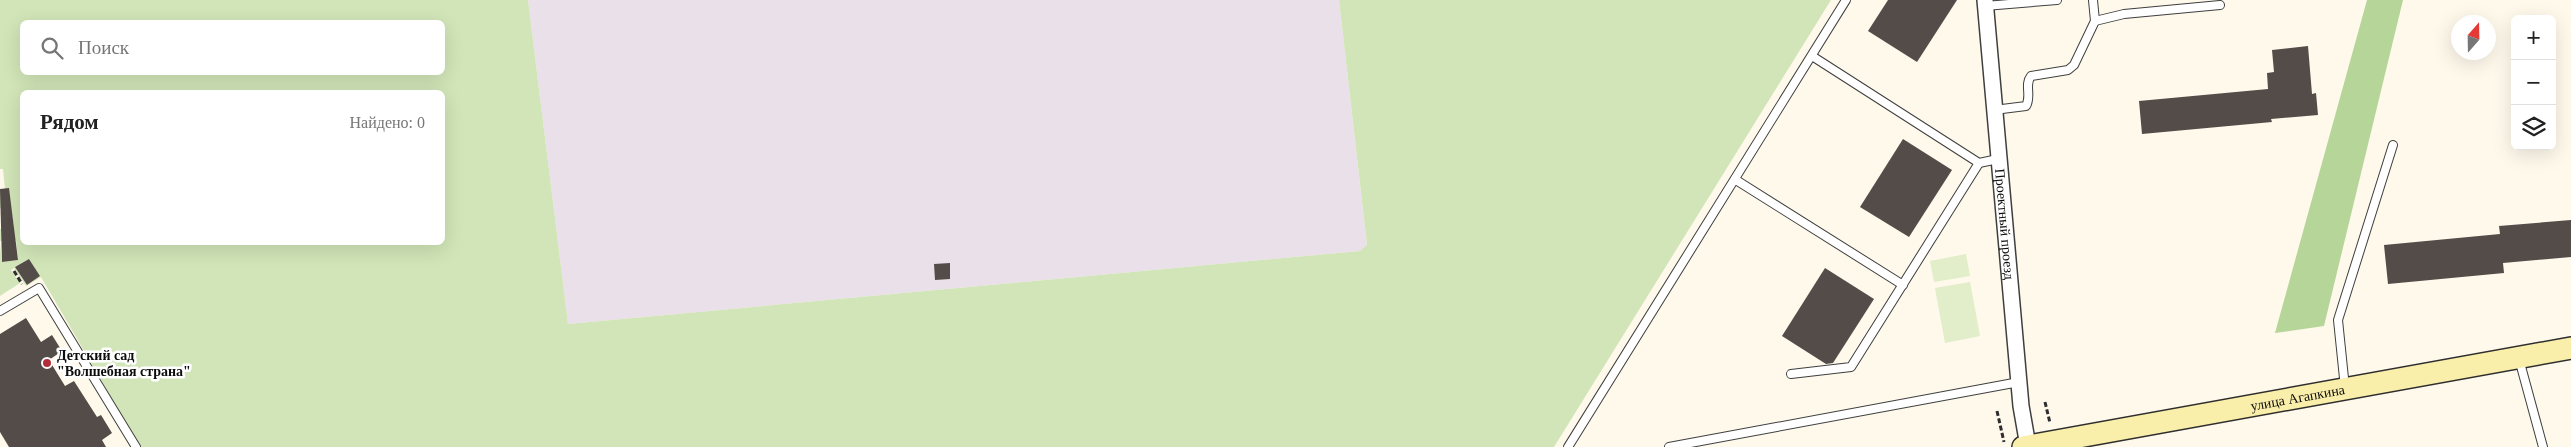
<!DOCTYPE html>
<html lang="ru">
<head>
<meta charset="utf-8">
<style>
	:root { --surface:#fff; --page:#f6f6f6; --text:#222; --muted:#767676; --line:#e0e0e0 }
	body { margin:0; font-family:"Times New Roman",serif; background:var(--page); color:var(--text) }
	.controls { position:absolute; right:15px; top:15px; display:grid; overflow:hidden; border-radius:8px; box-shadow:0 5px 20px #0002 }
	.controls button { width:45px; height:45px; display:grid; place-items:center; padding:0; border:0; border-bottom:1px solid var(--line); background:var(--surface); color:var(--text); font:25px sans-serif }
	.compass { position:absolute; left:2451px; top:15px; width:45px; height:45px; border-radius:50%; background:var(--surface); box-shadow:0 5px 20px #0002; rotate:20deg }
	.list { margin:0; padding:0; list-style:none }
	h2 { display:flex; justify-content:space-between; align-items:center; height:65px; margin:0; padding:0 20px; font-size:21px }
	h2 small { font-size:16px; font-weight:400; color:var(--muted) }
	.icon { flex:none; width:28px; height:28px; fill:none; stroke:currentColor; stroke-width:2; stroke-linecap:round; stroke-linejoin:round }
	.map { position:relative; flex:none; width:2571px; height:447px; overflow:hidden }
	.search { position:absolute; background:var(--surface); box-shadow:0 5px 20px #0002; left:20px; top:20px; width:425px; height:55px; display:flex; align-items:center; gap:12px; box-sizing:border-box; padding:0 18px; border-radius:8px; color:var(--muted); font-size:19px }
	.panel { position:absolute; background:var(--surface); box-shadow:0 5px 20px #0002; left:20px; top:90px; width:425px; height:155px; border-radius:8px }
	.map>svg:first-child { display:block }
	.industrial { fill:#e9e0ea }
	.green { fill:#d1e5b8; fill-rule:evenodd }
	.forest { fill:#b6d598 }
	.pitch { fill:#e2edc9 }
	.building { fill:#534c49 }
	.lines { fill:none; stroke-linecap:round; stroke-linejoin:round }
	.service-casing { stroke:#3f3f3f; stroke-width:10 }
	.minor-casing { stroke:#3f3f3f; stroke-width:18 }
	.secondary-casing { stroke:#2e2e2e; stroke-width:24 }
	.path { stroke:#2e2e2e; stroke-width:3; stroke-dasharray:5 2.5; stroke-linecap:butt }
	.service { stroke:#fff; stroke-width:8 }
	.minor { stroke:#fff; stroke-width:15 }
	.secondary { stroke:#faeeab; stroke-width:21 }
	.poi-dot { fill:#b22d39; stroke:#fff; stroke-width:2 }
	.labels { text-anchor:middle; stroke-width:5; stroke-linejoin:round; paint-order:stroke }
	.street-label { font-size:14px; fill:#0c0c0c; stroke:#fff }
	.poi-label { font-size:14px; font-weight:bold; fill:#0c0c0c; stroke:#fff; text-anchor:start }
</style>
</head>
<body>
<div class="map">
<svg width="2571" height="447" viewBox="0 0 2571 447">
	<rect width="100%" height="100%" fill="#fef9eb"/>
	<path class="industrial" d="M528,0h811l28,246 -7,5 -792,73z"/>
	<path class="green" d="M0,0h528l40,324 792,-73 7,-6 -28,-245h492l-277,447h-1414l-99,-170 -15,9 -12,-18 -3,2 9,13 -20,13v-52l2,18 16,-2 -2,-20 -16,1v-12l14,-2 -3,-20 -11,1v-18l5,-1 -2,-20h-3zM22,22h420v50h-420zM22,92h420v150h-420zM29,259l11,17 -13,9 -12,-18z"/>
	<path class="forest" d="M2367,0h36l-79,326 -49,7z"/>
	<g class="pitch">
		<path d="M1966,254l4,22 -36,6 -4,-21z"/>
		<path d="M1970,282l10,54 -35,7 -10,-55z"/>
	</g>
	<g class="building">
		<path d="M1888,0h69l-40,62 -49,-31z"/>
		<path d="M2308,46l4,48 4,-1 2,22 -47,4 1,3 -130,12 -3,-33 129,-12 -1,-16 7,-1 -2,-22z"/>
		<path d="M1903,139l49,31 -43,67 -49,-30z"/>
		<path d="M9,188l9,72 -16,2 -2,-73z"/>
		<path d="M2571,220v37l-68,6 1,10 -116,11 -4,-39 116,-11 -1,-8z"/>
		<path d="M29,259l11,17 -13,9 -12,-18z"/>
		<path d="M950,263v16l-15,1 -1,-16z"/>
		<path d="M1825,268l49,31 -41,64 -7,1 -44,-28z"/>
		<path d="M26,318l15,24 11,-7 10,16 -13,9 16,26 9,-5 23,36 4,-2 11,18 -10,7 4,7h-97l-9,-15v-98z"/>
	</g>
	<g class="lines">
		<defs>
			<g id="service">
				<path d="M1985,6l72,-6"/>
				<path d="M2095,21l29,-7 96,-9"/>
				<path d="M1812,56l167,107 19,-4"/>
				<path d="M1994,110l32,-4c6,-10 -2,-21 5,-30l37,-6 6,-5 21,-44 -2,-21"/>
				<path d="M1736,180l167,105"/>
				<path d="M0,311l39,-23 97,159"/>
				<path d="M2519,359l24,88"/>
				<path d="M1791,374l60,-7 128,-204"/>
				<path d="M2345,388l-7,-68 55,-175"/>
				<path d="M1568,447l278,-447"/>
				<path d="M1669,447l350,-65"/>
			</g>
			<g id="minor">
				<path id="s1" d="M1985,0l36,406 7,40"/>
			</g>
			<g id="secondary">
				<path id="s2" d="M2023,447l548,-99"/>
			</g>
		</defs>
		<use href="#service" class="service-casing"/>
		<use href="#minor" class="minor-casing"/>
		<use href="#secondary" class="secondary-casing"/>
		<g class="path">
			<path d="M14,271l8,13"/>
			<path d="M2045,402l5,21"/>
			<path d="M1997,411l7,31"/>
		</g>
		<use href="#service" class="service"/>
		<use href="#minor" class="minor"/>
		<use href="#secondary" class="secondary"/>
	</g>
	<circle class="poi-dot" cx="47" cy="363" r="5"/>
	<g class="labels">
		<g class="street-label">
			<text dy="5" stroke="none"><textPath href="#s1" startOffset="225">Проектный проезд</textPath></text>
			<text dy="5" stroke="none"><textPath href="#s2" startOffset="279">улица Агапкина</textPath></text>
		</g>
		<g class="poi-label">
			<text x="57" y="360">Детский сад<tspan x="57" dy="16">"Волшебная страна"</tspan></text>
		</g>
	</g>
</svg>
<div class="controls">
<button>+</button>
<button>−</button>
<button><svg class="icon" aria-label="layers" viewBox="0 0 24 24"><path d="M12 4l9 5-9 5-9-5zM3 14l9 5 9-5"/></svg></button>
</div>
<svg class="compass" viewBox="-18 -18 36 36"><path d="M0-13l5 13h-10z" fill="#e53935"/><path d="M0 13l5-13h-10z" fill="#767676"/></svg>
<div class="search"><svg class="icon" aria-label="search" viewBox="0 0 24 24"><circle cx="10" cy="10" r="6"/><path d="M15 15l6 6"/></svg>Поиск</div>
<section class="panel">
<h2>Рядом<small>Найдено: 0</small></h2>
<ul class="list">
</ul>
</section>
</div>
</body>
</html>
